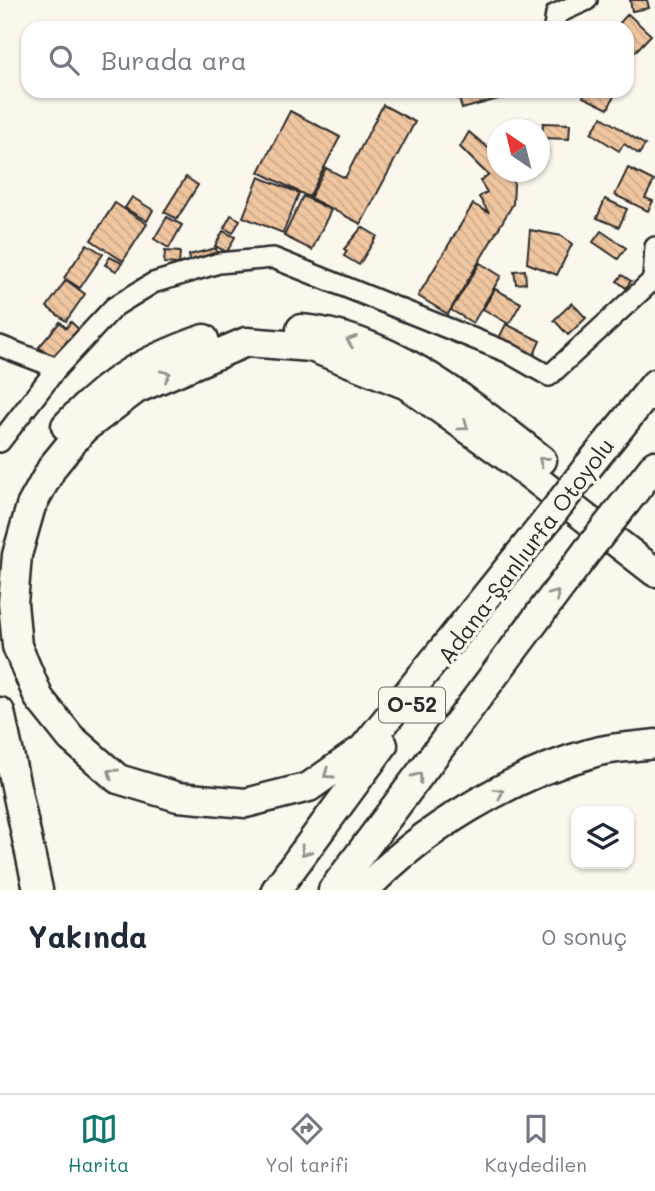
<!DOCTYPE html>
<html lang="tr">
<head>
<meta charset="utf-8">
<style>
	:root { --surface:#fff; --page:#f6f6f7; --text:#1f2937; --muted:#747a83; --line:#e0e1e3; --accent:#0f766e }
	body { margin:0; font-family:Mali,sans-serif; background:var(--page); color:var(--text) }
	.controls { position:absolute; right:21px; bottom:21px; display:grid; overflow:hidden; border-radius:14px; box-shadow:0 2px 5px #0004 }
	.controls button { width:63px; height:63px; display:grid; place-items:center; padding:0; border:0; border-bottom:2px solid var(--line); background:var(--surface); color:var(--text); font:35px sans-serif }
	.compass { position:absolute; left:487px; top:119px; width:63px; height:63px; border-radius:50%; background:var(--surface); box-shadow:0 2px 5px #0004; rotate:325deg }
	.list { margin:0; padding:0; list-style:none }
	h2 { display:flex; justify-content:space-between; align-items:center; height:91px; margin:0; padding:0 28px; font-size:30px }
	h2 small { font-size:23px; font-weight:400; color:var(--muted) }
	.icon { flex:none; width:38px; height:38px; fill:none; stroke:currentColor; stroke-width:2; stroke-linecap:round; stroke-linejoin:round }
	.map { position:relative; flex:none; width:655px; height:890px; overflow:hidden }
	.search { position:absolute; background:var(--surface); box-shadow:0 2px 5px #0004; left:21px; right:21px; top:21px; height:77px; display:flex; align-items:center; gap:18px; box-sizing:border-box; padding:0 24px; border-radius:21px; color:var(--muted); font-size:26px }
	.sheet { height:203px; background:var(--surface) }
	nav { display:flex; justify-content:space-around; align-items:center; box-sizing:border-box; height:98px; border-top:2px solid var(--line); background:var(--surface); font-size:19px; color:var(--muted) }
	nav a { display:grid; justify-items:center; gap:4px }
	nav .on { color:var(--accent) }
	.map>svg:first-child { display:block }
	.building { fill:url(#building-back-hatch); stroke:#2b2b2b; stroke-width:2 }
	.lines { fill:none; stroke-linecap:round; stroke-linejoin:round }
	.minor-casing { stroke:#2b2b2b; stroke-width:24 }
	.highway-casing { stroke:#2b2b2b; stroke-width:33 }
	.minor { stroke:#fbf7ec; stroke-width:19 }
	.highway { stroke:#fbf7ec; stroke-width:28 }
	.highway-bridge-casing { stroke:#2b2b2b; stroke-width:33; stroke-linecap:butt }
	.highway-bridge { stroke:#fbf7ec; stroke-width:28 }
	.oneway { stroke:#93918c }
	.labels { text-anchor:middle; stroke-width:7; stroke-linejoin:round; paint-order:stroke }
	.shield { fill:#fbf7ec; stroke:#696865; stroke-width:2 }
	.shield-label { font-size:21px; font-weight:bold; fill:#2b2b2b }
	.street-label { font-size:23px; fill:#2b2b2b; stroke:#fbf7ec }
</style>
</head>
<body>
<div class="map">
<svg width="655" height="890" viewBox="0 0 655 890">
	<defs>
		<pattern id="building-back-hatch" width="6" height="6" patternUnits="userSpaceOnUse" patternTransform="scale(1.75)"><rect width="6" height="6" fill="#f0c6a0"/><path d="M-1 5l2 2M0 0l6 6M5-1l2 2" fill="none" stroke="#ceaa8a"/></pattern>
	</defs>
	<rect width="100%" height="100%" fill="#fbf7ec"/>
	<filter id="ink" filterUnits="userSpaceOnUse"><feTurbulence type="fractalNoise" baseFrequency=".0143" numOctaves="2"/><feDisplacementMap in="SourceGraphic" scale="14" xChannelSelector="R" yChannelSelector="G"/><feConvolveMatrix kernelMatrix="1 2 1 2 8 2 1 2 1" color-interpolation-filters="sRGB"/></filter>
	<g filter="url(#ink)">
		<g class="building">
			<path d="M630,0h17l2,8 -17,3z"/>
			<path d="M628,14l23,21 -19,20 -5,-5v-22h-12z"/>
			<path d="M457,91h58l1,3 -54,15z"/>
			<path d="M585,91h30l1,1 -8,17 -25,-12z"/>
			<path d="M383,105l32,17 -54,102 -51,-26 16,-30 19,10z"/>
			<path d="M290,111l50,26 -31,60 -50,-25z"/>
			<path d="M602,117l43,28 -6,9 -15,-10 -5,7 -28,-18z"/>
			<path d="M543,123l27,1 -1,15 -27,-1z"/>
			<path d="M469,132l29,24v16h10l6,12 -1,20 -65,110 -30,-18 55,-92 16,9 -10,-16 8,-5 -7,-11 8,-6 -28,-28z"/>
			<path d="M541,149l7,2 -4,11 -4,-2z"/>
			<path d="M628,168l26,13 -9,17 8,3 -5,10 -33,-16z"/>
			<path d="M186,177l12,8 -21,34 -13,-7z"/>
			<path d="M259,177l40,16 -16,40 -40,-16z"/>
			<path d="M303,196l28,14 -19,40 -28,-14z"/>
			<path d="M132,197l21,13 -6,11 -22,-13z"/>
			<path d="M605,199l22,10 -8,18 -22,-9z"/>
			<path d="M115,203l32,21 -24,37 -32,-21z"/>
			<path d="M231,215l9,5 -7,13 -9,-5z"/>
			<path d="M167,217l15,8 -13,23 -15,-9z"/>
			<path d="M362,227l15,9 -18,29 -15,-9 3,-5 -3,-2z"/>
			<path d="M530,230l32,6 10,8 -15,31 -30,-12z"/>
			<path d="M223,231l12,6 -8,15 -12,-6z"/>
			<path d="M601,231l25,17 -8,11 -25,-17z"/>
			<path d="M87,244l16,10 -23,34 -16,-10z"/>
			<path d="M216,248l2,10 -27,7 -2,-10z"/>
			<path d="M165,251l15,1 -1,12 -15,-1z"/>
			<path d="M110,257l12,6 -6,8 -11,-6z"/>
			<path d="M480,263l21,13 -28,47 -22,-13z"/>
			<path d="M525,270l1,13 -10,1 -2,-13z"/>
			<path d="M622,275l9,6 -5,7 -9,-7z"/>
			<path d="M66,280l19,14 -19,27 -19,-14z"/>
			<path d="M495,289l26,14 -12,21 -26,-15z"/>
			<path d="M572,303l14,15 -18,17 -14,-15z"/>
			<path d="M60,322l6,6 5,-6 11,10 -27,30 -16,-15z"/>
			<path d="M506,324l34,17 -7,16 -35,-17z"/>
		</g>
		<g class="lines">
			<defs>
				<g id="minor">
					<path d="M554,28l2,-14 31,-14"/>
					<path d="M653,280l2,-33"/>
					<path d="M0,346l57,22"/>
					<path d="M0,442l57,-74 57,-61 39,-24 66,-20 54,-5 234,94 42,24 106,-98"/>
				</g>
				<g id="highway">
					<path d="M301,329c91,8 172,77 241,131"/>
					<path d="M66,426c47,-49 76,-64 138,-87"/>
					<path d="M587,468l68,-84"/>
					<path d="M626,502l29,-37"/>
					<path d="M548,519l-185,230 -54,38 -63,16 -68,-6 -60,-18 -47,-41 -32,-40 -22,-52 -4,-43 4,-48 14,-49 22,-40 30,-37 53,-40 110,-47 65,5 96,38 95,68 153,119"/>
					<path d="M0,712l38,178"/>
					<path d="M276,890l107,-145"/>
					<path d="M333,890l255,-340"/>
					<path d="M365,890c55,-60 148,-115 227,-137 19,-6 42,-6 63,-9"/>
				</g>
			</defs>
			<use href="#minor" class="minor-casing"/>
			<use href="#highway" class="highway-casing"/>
			<use href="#minor" class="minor"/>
			<use href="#highway" class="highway"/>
			<defs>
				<g id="highway-bridge">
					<path d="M548,519l39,-51"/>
					<path d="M588,550l38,-48"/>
				</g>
			</defs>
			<use href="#highway-bridge" class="highway-bridge-casing"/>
			<use href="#highway-bridge" class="highway-bridge"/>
		</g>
		<defs><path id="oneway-chevron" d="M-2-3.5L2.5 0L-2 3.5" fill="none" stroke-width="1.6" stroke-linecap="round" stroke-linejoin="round" transform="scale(1.75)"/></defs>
		<g class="oneway">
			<use href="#oneway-chevron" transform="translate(351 341) rotate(-161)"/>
			<use href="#oneway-chevron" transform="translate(166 375) rotate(-25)"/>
			<use href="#oneway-chevron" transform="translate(464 426) rotate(36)"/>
			<use href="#oneway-chevron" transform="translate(543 461) rotate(-142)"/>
			<use href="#oneway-chevron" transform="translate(555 595) rotate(-53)"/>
			<use href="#oneway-chevron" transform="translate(112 773) rotate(-143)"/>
			<use href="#oneway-chevron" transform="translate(328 774) rotate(145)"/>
			<use href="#oneway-chevron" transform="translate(418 777) rotate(-53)"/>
			<use href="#oneway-chevron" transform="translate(499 793) rotate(-28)"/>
			<use href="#oneway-chevron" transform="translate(305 851) rotate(126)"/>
		</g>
	</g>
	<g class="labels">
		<rect class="shield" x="379" y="687.5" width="66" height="35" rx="5"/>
		<g class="shield-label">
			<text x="412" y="712">O-52</text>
		</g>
		<g class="street-label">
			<text transform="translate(526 551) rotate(-53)" y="8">Adana-Şanlıurfa Otoyolu</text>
		</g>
	</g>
</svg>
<div class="controls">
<button><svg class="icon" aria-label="layers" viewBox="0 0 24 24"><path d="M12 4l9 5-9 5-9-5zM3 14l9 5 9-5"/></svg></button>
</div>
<svg class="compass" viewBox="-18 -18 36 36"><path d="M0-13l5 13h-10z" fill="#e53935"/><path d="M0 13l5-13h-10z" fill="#747a83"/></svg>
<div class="search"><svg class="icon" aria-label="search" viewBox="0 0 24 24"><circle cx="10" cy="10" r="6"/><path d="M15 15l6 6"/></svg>Burada ara</div>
</div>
<section class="sheet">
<h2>Yakında<small>0 sonuç</small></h2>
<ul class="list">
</ul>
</section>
<nav>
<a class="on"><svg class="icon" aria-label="map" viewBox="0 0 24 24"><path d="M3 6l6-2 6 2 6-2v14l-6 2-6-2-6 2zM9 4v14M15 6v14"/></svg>Harita</a>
<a><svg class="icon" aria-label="directions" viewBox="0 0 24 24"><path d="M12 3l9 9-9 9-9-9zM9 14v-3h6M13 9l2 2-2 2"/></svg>Yol tarifi</a>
<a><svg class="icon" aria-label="saved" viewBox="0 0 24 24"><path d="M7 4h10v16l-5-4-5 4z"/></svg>Kaydedilen</a>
</nav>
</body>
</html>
